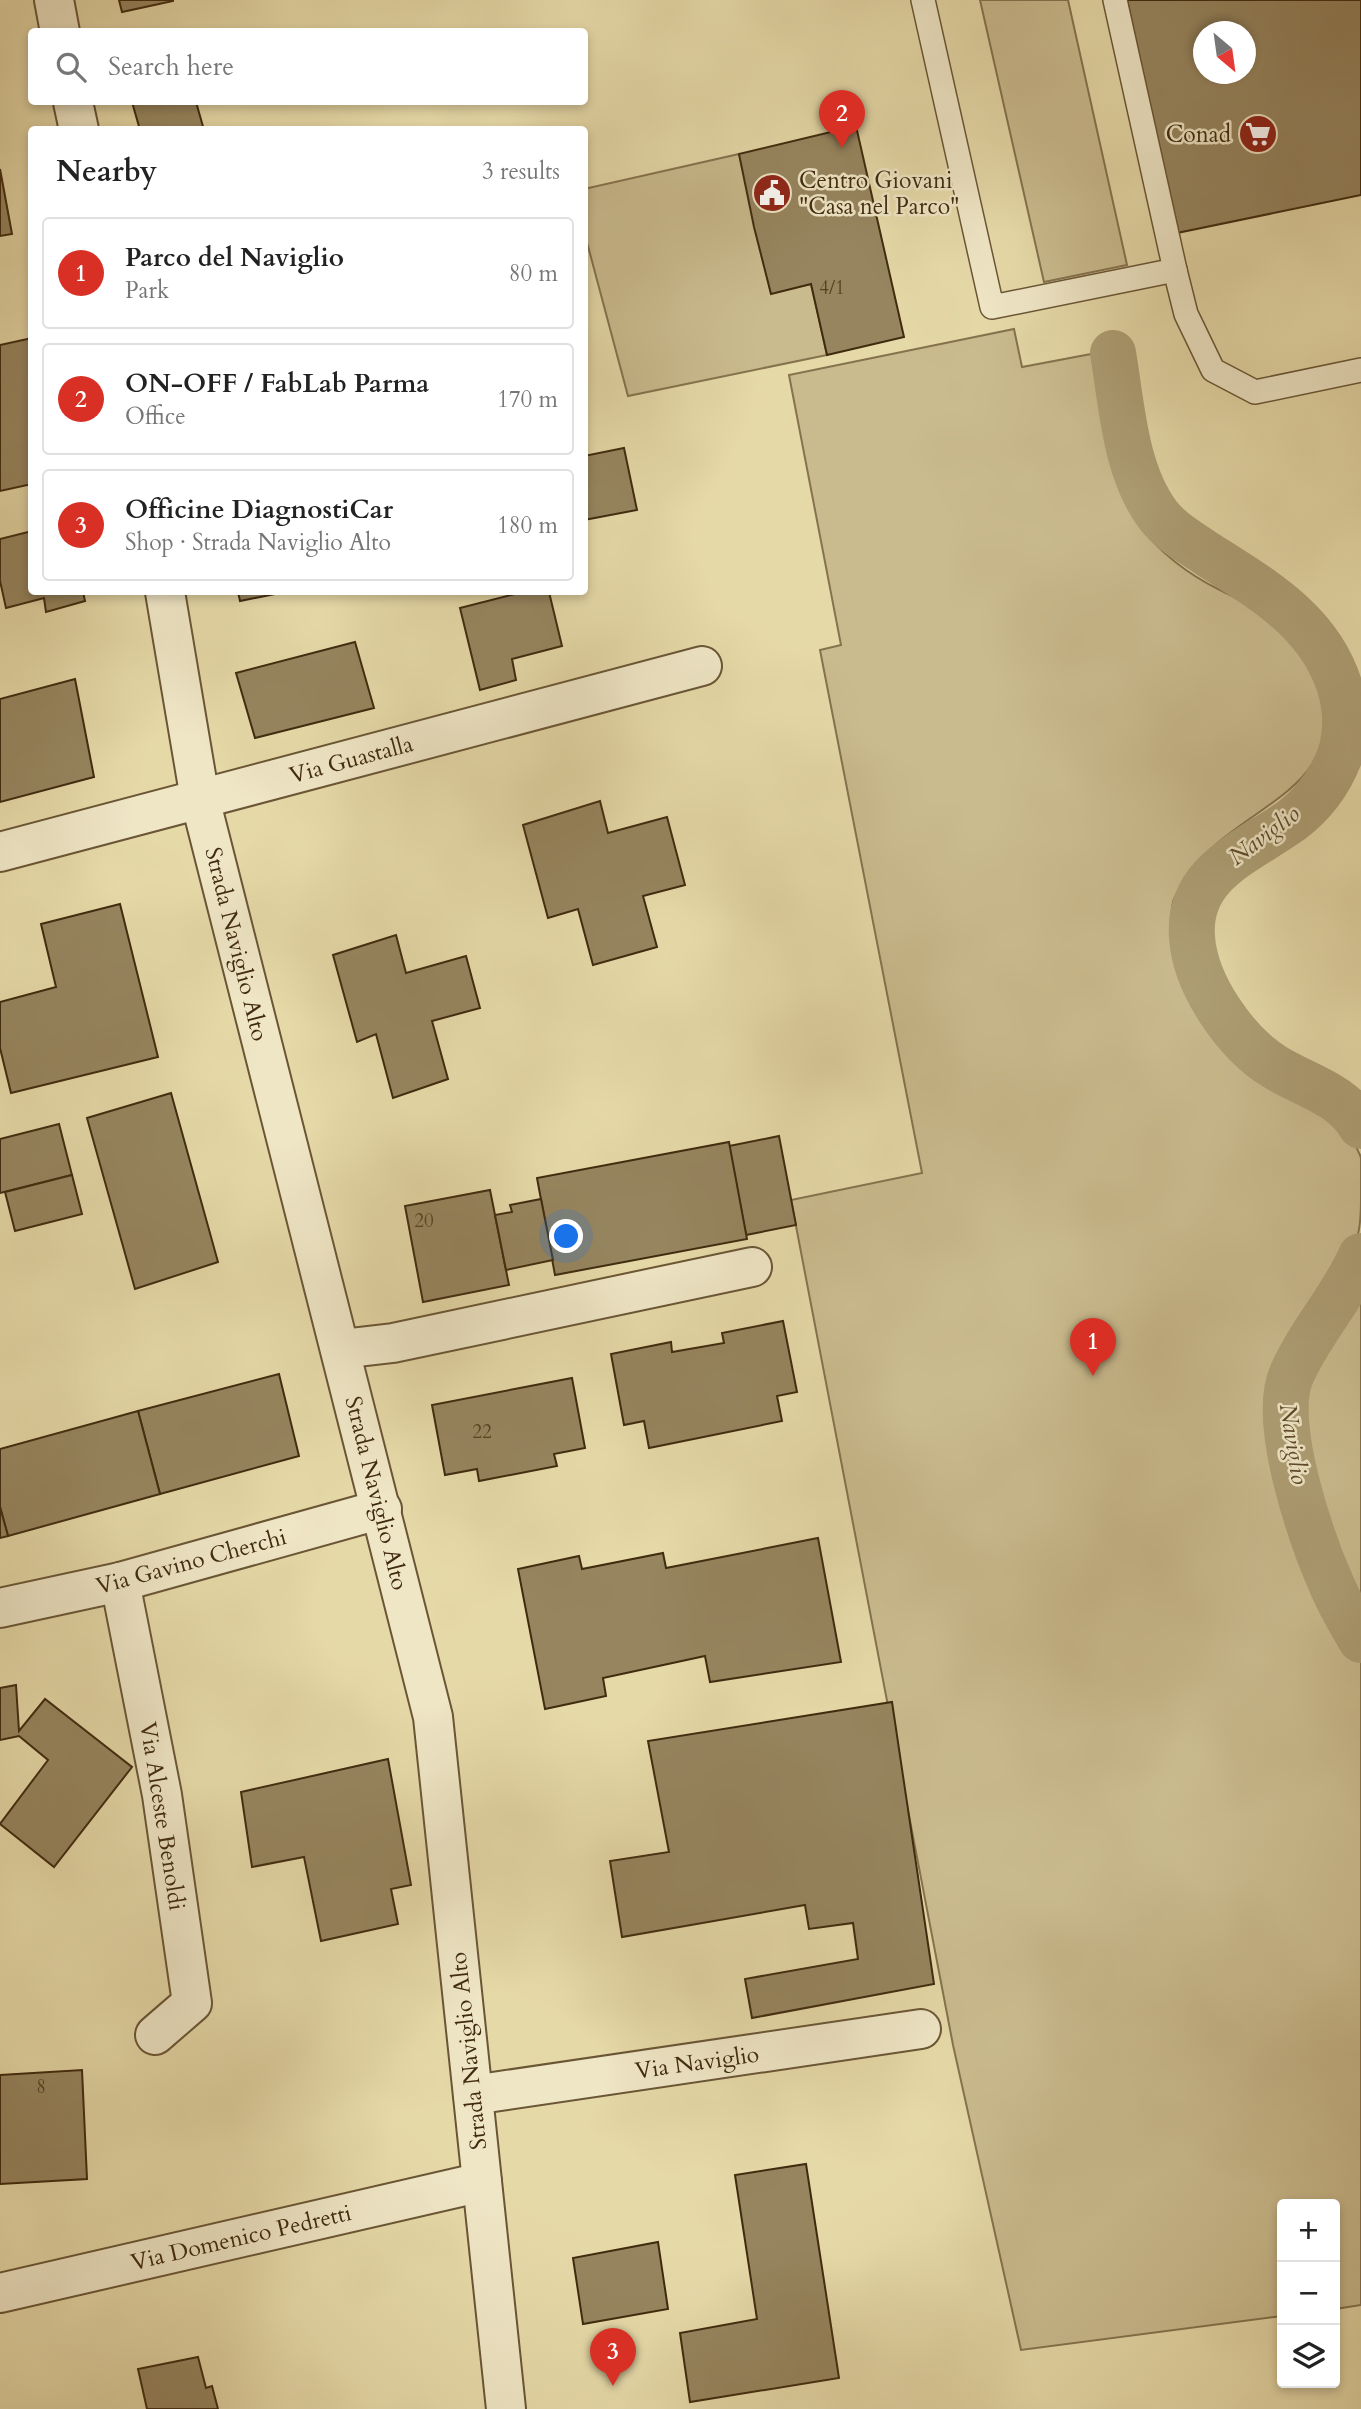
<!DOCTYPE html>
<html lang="en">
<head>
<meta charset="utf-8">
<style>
	:root { --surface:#fff; --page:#f2f2f2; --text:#222; --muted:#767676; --line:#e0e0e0; --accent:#d93025 }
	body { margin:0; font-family:Cardo,serif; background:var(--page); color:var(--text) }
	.controls { position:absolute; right:21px; bottom:21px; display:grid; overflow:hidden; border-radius:7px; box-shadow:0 4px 10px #0003 }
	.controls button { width:63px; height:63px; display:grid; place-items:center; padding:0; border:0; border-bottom:2px solid var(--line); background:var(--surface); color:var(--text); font:35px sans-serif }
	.compass { position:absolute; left:1193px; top:21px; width:63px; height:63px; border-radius:50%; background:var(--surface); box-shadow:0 4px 10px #0003; rotate:151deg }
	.you { position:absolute; left:567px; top:1237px; width:24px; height:24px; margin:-18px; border:5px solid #fff; border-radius:50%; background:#1a73e8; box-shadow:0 0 0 10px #1a73e833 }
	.badge { display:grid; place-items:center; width:46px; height:46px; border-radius:50%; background:var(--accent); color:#fff; font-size:23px; font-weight:700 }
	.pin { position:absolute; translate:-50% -58px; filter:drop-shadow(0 2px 4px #0008) }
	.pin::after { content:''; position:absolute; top:37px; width:24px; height:21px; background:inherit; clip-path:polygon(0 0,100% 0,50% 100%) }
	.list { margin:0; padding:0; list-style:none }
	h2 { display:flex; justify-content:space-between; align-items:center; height:91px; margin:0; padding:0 28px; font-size:30px }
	h2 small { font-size:23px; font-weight:400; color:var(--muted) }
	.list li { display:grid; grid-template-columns:46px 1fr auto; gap:21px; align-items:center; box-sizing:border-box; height:112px; margin:0 14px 14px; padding:0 14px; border:2px solid var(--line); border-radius:7px }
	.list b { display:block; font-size:26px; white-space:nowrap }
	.list p { margin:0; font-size:23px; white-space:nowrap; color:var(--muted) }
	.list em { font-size:23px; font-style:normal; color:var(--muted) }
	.icon { flex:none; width:38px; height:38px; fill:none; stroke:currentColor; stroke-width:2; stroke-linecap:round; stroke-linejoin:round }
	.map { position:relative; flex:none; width:1361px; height:2409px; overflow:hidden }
	.search { position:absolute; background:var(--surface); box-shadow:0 4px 10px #0003; left:28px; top:28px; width:560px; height:77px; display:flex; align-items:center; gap:18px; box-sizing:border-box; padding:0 24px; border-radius:7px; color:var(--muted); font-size:26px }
	.panel { position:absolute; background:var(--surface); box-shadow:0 4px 10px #0003; left:28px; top:126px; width:560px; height:469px; border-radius:7px }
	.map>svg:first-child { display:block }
	.green { fill:#cabb8e; stroke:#85734e; stroke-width:2 }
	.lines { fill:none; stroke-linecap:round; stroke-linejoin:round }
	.canal { stroke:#ae9e74; stroke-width:46 }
	.building { fill:#96855f; stroke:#402b0f; stroke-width:2; fill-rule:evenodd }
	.lane-casing { stroke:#6a5635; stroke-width:26 }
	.street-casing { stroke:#6a5635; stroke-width:42 }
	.lane { stroke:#efe6c6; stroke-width:23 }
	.street { stroke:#efe6c6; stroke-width:38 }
	.labels { text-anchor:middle; stroke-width:5; stroke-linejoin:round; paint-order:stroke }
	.number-label { font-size:19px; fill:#564223 }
	.poi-label { font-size:23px; fill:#402b0f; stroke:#efe6c6; text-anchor:end }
	.street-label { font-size:23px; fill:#402b0f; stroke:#efe6c6 }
	.water-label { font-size:24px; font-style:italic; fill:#5c4828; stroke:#efe6c6 }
</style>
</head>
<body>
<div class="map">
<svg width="1361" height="2409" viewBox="0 0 1361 2409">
	<rect width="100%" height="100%" fill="#e6d9a8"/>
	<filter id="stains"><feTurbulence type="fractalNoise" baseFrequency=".00286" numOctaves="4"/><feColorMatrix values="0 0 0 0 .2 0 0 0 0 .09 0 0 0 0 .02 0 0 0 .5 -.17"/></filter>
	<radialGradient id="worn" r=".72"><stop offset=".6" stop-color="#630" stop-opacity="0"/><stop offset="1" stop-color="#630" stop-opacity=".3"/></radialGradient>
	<g class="green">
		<path d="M980,0h88l59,265 -83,17z"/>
		<path d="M739,154l32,139 40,-9 16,71 -199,41 -43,-161 -1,-46z"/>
		<path d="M1014,329l8,38 85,-16c0,58 3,120 32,172 17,28 52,53 81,67 12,7 25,11 37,18 26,14 51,42 60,70 41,120 -88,124 -133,204 -4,6 -9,13 -11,20 -5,25 2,53 9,76 14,42 47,80 83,104 29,19 85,39 96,76 0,11 0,29 0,41 0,41 -4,47 -30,79l30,17v1010l-26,4v-105h-53v112l-261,34 -68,-305 -162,-845 131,-27 -102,-523 21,-5 -52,-270z"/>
	</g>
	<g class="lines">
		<g class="canal">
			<path d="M1113,353c9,53 12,118 45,162 13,17 32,27 49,39 57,36 118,71 135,141 5,20 4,44 -3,63 -10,25 -26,46 -47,62 -44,32 -105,52 -100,117 3,48 44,106 83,130 31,19 66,26 86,59"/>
			<path d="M1361,1256c-19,43 -53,79 -70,120 -20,48 21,165 42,212 8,18 18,35 28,52"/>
		</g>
	</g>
	<g class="building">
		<path d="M119,0h54v1l-51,11z"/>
		<path d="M1127,0h234v195l-184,38zM1204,32h42v42h-42z"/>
		<path d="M132,102h64l8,28h-64z"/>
		<path d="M856,126l48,211 -77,18 -16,-71 -40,10 -17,-67 -15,-73z"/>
		<path d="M0,169l12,65 -12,2z"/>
		<path d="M32,338v146l-32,7v-146z"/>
		<path d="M624,448l13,62 -53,10v-64z"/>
		<path d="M32,531v61h51l2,9 -39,11 -2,-14 -38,10 -6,-27v-42z"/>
		<path d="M238,592h47l-45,9z"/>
		<path d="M523,592h26l13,54 -50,13 4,21 -36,10 -20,-82z"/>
		<path d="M355,642l19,66 -119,30 -19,-65z"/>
		<path d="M75,679l19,98 -94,25v-103z"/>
		<path d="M600,801l8,32 59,-16 18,68 -42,11 14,51 -64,18 -15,-56 -30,9 -25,-93z"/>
		<path d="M120,904l38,153 -147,36 -11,-45v-46l56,-15 -15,-63z"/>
		<path d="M396,935l10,38 60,-17 14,52 -48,13 16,58 -55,19 -17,-64 -19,8 -24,-87z"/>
		<path d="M171,1093l47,169 -83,27 -48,-171z"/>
		<path d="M59,1124l13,51 -72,18v-54z"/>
		<path d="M779,1136l17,89 -50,10 -17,-89z"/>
		<path d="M729,1142l18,97 -192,36 -18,-97z"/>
		<path d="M72,1175l10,39 -67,17 -10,-39z"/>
		<path d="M490,1190l19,95 -86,17 -18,-96z"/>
		<path d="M541,1199l12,61 -47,10 -11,-55 17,-3 -2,-7z"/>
		<path d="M783,1321l14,71 -20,4 5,25 -133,27 -5,-27 -20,4 -13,-71 60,-12 1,10 52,-9 -2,-10z"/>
		<path d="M279,1374l20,82 -139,38 -22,-83z"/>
		<path d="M572,1378l13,70 -31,6 3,12 -78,15 -2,-12 -32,6 -13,-70z"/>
		<path d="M138,1411l22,83 -152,42 -8,-29v-58z"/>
		<path d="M0,1507l8,29 -8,2z"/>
		<path d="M818,1538l23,124 -131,20 -5,-26 -102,22 3,18 -61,13 -27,-140 61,-13 3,13 81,-16 3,15z"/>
		<path d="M16,1685l3,46 26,-32 87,68 -78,100 -54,-43 48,-64 -29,-24 -19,4v-52z"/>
		<path d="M892,1702l42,282 -182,34 -7,-39 113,-20 -5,-36 -44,6 -4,-24 -183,32 -12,-76 59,-9 -21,-111z"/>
		<path d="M388,1759l23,126 -20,4 7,35 -77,17 -17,-84 -52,10 -11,-75z"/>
		<path d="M82,2070l5,109 -87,5v-109z"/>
		<path d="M806,2164l33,214 -149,24 -10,-69 77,-14 -22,-144z"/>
		<path d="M658,2242l10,67 -85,15 -10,-66z"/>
		<path d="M198,2357l8,31 6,-2 6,23h-71l-9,-40z"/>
	</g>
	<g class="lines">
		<defs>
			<g id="lane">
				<path d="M923,0l69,307 183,-37 -60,-270"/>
				<path d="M1175,270l11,44 27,56 42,22 106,-22"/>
			</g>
			<g id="street">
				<path d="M54,0l6,32"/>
				<path d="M73,102l6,28"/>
				<path d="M165,592l35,207 233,918 73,692"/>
				<path d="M0,852l702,-186"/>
				<path d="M341,1349l52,-6 359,-76"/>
				<path d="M120,1582l42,213 30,208 -37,32"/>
				<path d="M0,1608l120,-26 262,-73"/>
				<path d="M473,2095l448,-66"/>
				<path d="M0,2293l482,-111"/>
			</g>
		</defs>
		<use href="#lane" class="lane-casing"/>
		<use href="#street" class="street-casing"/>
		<use href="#lane" class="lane"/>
		<use href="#street" class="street"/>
	</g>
	<defs>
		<symbol id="supermarket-disc" viewBox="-11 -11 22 22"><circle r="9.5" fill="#8f2418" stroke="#efe6c6"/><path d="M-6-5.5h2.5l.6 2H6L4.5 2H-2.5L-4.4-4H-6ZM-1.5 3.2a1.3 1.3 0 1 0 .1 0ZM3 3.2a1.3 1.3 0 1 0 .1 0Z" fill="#fff"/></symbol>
		<symbol id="civic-disc" viewBox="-11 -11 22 22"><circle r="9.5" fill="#8f2418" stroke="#efe6c6"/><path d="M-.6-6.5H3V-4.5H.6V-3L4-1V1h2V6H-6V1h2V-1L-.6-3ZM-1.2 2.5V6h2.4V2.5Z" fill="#fff"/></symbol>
	</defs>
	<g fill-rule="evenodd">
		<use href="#supermarket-disc" x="1236" y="112" width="44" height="44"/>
		<use href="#civic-disc" x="750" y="171" width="44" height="44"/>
	</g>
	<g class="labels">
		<g class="number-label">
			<text x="832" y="294">4/1</text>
			<text x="424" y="1227">20</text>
			<text x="482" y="1438">22</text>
			<text x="41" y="2093">8</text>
		</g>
		<g class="poi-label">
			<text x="1231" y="142">Conad</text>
			<text x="799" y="188" text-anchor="start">Centro Giovani<tspan x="799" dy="26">"Casa nel Parco"</tspan></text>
		</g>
		<g class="street-label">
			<text transform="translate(351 759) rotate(-15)" y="8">Via Guastalla</text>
			<text transform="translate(237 944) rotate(76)" y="8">Strada Naviglio Alto</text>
			<text transform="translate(377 1493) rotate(76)" y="8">Strada Naviglio Alto</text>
			<text transform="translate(191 1561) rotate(-15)" y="8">Via Gavino Cherchi</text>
			<text transform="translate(163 1816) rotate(81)" y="8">Via Alceste Benoldi</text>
			<text transform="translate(468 2051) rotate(-96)" y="8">Strada Naviglio Alto</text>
			<text transform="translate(697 2062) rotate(-8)" y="8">Via Naviglio</text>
			<text transform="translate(241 2237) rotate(-13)" y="8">Via Domenico Pedretti</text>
		</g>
		<g class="water-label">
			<text transform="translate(1264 835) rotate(-37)" y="8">Naviglio</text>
			<text transform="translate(1294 1444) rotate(81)" y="8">Naviglio</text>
		</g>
	</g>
	<rect width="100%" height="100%" filter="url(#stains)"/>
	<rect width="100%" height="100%" fill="url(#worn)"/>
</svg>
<div class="controls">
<button>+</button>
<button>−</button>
<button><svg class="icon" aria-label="layers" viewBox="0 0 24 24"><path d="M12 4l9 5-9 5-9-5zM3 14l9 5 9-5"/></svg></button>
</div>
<svg class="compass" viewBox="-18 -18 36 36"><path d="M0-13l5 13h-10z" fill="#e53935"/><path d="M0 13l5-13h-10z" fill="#767676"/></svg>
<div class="you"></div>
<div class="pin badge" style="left:1093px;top:1376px">1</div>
<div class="pin badge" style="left:842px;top:148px">2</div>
<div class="pin badge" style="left:613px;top:2386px">3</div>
<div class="search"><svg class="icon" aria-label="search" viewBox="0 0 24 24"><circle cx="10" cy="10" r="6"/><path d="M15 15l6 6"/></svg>Search here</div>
<section class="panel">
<h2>Nearby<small>3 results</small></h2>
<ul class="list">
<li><span class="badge">1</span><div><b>Parco del Naviglio</b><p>Park</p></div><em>80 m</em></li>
<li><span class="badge">2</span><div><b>ON-OFF / FabLab Parma</b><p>Office</p></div><em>170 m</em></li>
<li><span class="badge">3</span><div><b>Officine DiagnostiCar</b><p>Shop · Strada Naviglio Alto</p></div><em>180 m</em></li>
</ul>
</section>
</div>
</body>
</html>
